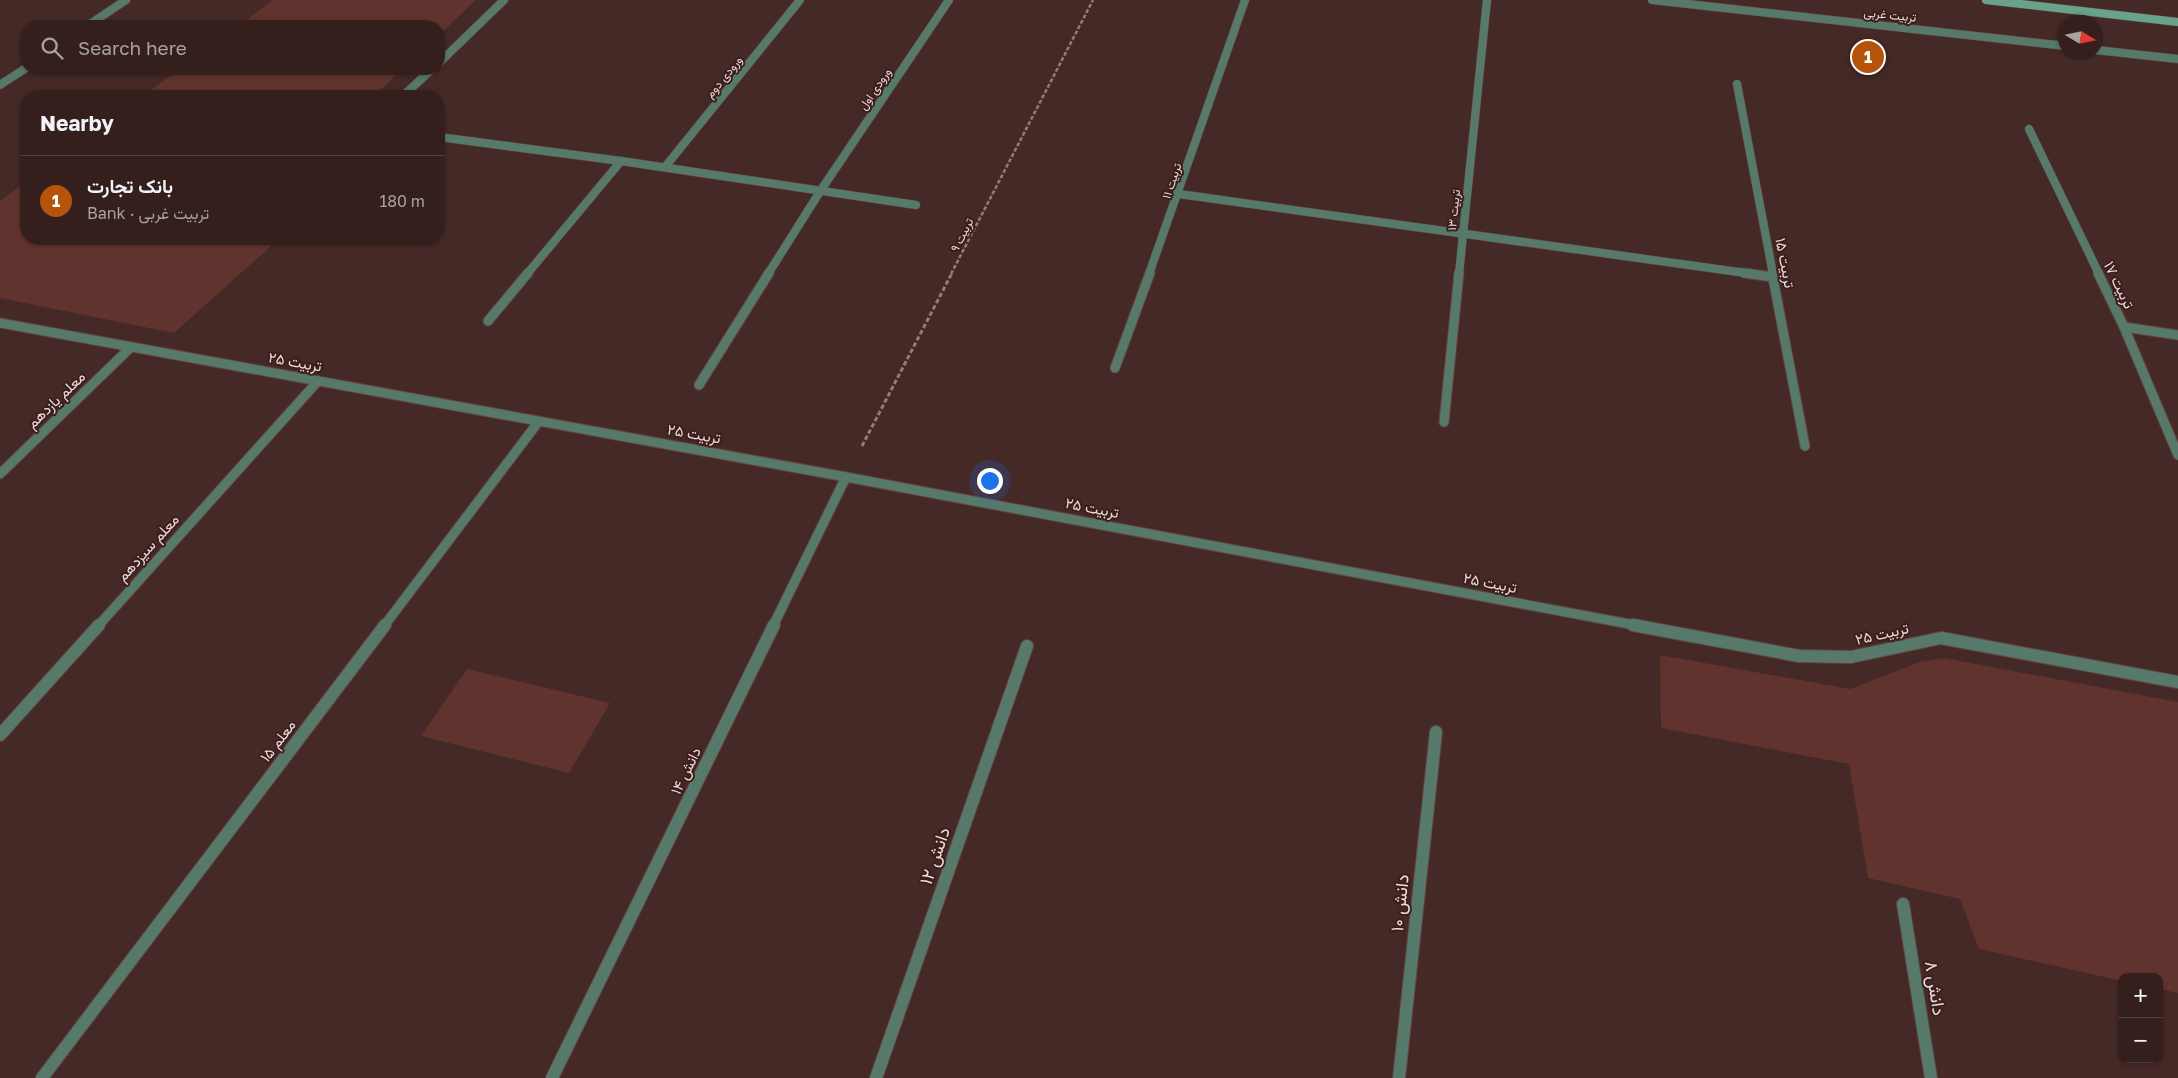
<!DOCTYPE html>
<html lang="en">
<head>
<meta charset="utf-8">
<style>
	:root { --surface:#341f1c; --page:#3f2c29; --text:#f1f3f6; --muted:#a9a2a3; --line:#4e3d3b; --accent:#b45309 }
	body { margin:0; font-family:"Golos Text",Vazirmatn,sans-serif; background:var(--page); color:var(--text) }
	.controls { position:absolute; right:15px; bottom:15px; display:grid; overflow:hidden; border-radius:10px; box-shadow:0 1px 4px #0004 }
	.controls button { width:45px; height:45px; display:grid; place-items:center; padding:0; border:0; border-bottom:1px solid var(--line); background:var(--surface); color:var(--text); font:25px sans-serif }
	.compass { position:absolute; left:2058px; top:15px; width:45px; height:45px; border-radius:50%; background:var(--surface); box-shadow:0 1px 4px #0004; rotate:100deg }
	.you { position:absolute; left:989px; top:480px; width:18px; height:18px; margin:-12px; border:4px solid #fff; border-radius:50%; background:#1a73e8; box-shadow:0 0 0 8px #1a73e833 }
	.badge { display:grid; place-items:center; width:32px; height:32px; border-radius:50%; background:var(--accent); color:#fff; font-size:16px; font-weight:700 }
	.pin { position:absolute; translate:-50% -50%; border:2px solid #fff; box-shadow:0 1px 5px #0006 }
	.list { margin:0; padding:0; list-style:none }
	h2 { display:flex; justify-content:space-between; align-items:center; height:65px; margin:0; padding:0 20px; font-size:21px }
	h2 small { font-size:16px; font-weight:400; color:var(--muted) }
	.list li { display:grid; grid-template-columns:32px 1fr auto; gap:15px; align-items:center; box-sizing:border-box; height:90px; padding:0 20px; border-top:1px solid var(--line) }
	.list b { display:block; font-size:19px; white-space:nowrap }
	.list p { margin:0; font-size:16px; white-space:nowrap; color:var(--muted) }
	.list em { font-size:16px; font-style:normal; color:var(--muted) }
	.icon { flex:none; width:28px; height:28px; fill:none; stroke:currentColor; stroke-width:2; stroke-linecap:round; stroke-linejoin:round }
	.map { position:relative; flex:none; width:2178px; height:1078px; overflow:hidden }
	.search { position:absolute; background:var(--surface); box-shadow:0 1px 4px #0004; left:20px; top:20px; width:425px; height:55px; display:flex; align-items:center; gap:12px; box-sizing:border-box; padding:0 18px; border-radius:20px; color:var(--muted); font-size:19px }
	.panel { position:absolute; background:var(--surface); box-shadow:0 1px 4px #0004; left:20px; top:90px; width:425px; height:155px; border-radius:20px }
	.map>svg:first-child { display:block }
	.green { fill:#61332e }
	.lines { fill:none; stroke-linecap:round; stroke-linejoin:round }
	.minor-far2-casing { stroke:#604542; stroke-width:9 }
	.minor-far1-casing { stroke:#604542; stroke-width:11 }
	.minor-casing { stroke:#604542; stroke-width:14 }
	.tertiary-far1-casing { stroke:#604542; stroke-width:11 }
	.tertiary-casing { stroke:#604542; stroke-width:14 }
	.secondary-casing { stroke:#604542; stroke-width:9 }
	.path-far1 { stroke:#947b79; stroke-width:2.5; stroke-dasharray:4 2; stroke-linecap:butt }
	.path { stroke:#947b79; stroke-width:3; stroke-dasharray:4.5 2.5; stroke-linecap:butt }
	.minor-far2 { stroke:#56796a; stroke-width:8 }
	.minor-far1 { stroke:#56796a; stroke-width:9 }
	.minor { stroke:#56796a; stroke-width:12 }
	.tertiary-far1 { stroke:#56796a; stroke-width:9 }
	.tertiary { stroke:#56796a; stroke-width:12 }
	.secondary { stroke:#68a28a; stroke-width:8 }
	.labels { text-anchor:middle; stroke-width:4; stroke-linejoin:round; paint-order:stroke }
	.far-street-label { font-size:12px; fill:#eedad8; stroke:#3b1f1c }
	.street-label { font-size:15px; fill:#eedad8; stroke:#3b1f1c }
	.near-street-label { font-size:18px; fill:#eedad8; stroke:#3b1f1c }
</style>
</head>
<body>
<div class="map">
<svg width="2178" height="1078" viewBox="0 0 2178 1078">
	<rect width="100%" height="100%" fill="#452926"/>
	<g class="green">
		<path d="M273,0h203l-37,35v-9h-201z"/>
		<path d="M180,69h223l-29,27h-231z"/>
		<path d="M26,182v57h253l-105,94 -174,-35v-97z"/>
		<path d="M1660,655l190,34 70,-27 24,-4 234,44v291l-19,-4v-12h-37v4l-143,-32 -19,-50 -92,-21 -19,-114 -188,-36z"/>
		<path d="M467,669l143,34 -41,70 -148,-37z"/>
	</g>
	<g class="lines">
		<defs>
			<g id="minor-far2">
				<path d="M1652,0l414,46"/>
				<path d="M87,26l39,-26"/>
				<path d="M2096,50l82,9"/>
				<path d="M439,63l65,-63"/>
				<path d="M1737,84l36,190"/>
				<path d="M0,85l26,-17"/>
				<path d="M403,96l29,-27"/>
				<path d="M2029,129l70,145"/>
				<path d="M439,137l182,24 295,44"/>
				<path d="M665,167l135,-167"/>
				<path d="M1179,194l574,80"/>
				<path d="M527,274l94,-113"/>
				<path d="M768,274l53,-84 128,-190"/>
				<path d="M1149,274l96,-274"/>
				<path d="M1459,274l28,-274"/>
			</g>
			<g id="minor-far1">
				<path d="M1744,273l29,4"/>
				<path d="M1772,273l33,173"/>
				<path d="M2098,273l26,54 54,128"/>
				<path d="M488,321l40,-48"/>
				<path d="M2124,327l54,8"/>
				<path d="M1115,368l35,-95"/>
				<path d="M699,385l70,-112"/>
				<path d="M1444,422l15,-149"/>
				<path d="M0,474l131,-127"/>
				<path d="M98,626l220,-245"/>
				<path d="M384,626l155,-205"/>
				<path d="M773,626l73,-149"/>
			</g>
			<g id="minor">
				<path d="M0,735l99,-110"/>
				<path d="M1903,904l28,174"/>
				<path d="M42,1078l343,-453"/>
				<path d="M552,1078l222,-453"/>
				<path d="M876,1078l151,-432"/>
				<path d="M1399,1078l37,-346"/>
			</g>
			<path id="tertiary-far1" d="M0,323l846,154 794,149"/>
			<path id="tertiary" d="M1633,625l166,31 52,1 90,-19 237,44"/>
			<path id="secondary" d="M1986,0l192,22"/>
		</defs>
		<use href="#minor-far2" class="minor-far2-casing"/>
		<use href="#minor-far1" class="minor-far1-casing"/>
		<use href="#minor" class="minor-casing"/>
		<use href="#tertiary-far1" class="tertiary-far1-casing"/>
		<use href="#tertiary" class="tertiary-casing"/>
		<use href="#secondary" class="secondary-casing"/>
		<path class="path-far1" d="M951,274l142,-274"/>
		<path class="path" d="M862,446l90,-173"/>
		<use href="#minor-far2" class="minor-far2"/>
		<use href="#minor-far1" class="minor-far1"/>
		<use href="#minor" class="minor"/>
		<use href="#tertiary-far1" class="tertiary-far1"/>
		<use href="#tertiary" class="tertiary"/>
		<use href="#secondary" class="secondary"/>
	</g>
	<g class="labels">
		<g class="far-street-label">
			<text transform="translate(1890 15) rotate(6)" y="4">تربیت غربی</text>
			<text transform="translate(724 77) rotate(-51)" y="4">ورودی دوم</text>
			<text transform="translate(875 89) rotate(-56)" y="4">ورودی اول</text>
			<text transform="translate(1172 181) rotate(-71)" y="4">تربیت ۱۱</text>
			<text transform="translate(1454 210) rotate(-84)" y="4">تربیت ۱۳</text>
			<text transform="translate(962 235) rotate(-63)" y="4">تربیت ۹</text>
		</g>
		<g class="street-label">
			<text transform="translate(1785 263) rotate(79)" y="5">تربیت ۱۵</text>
			<text transform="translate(2119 285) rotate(64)" y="5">تربیت ۱۷</text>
			<text transform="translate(295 362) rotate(10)" y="5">تربیت ۲۵</text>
			<text transform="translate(56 400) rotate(-44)" y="5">معلم یازدهم</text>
			<text transform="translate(694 434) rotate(10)" y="5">تربیت ۲۵</text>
			<text transform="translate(1092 508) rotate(11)" y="5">تربیت ۲۵</text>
			<text transform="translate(148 548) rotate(-48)" y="5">معلم سیزدهم</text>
			<text transform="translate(1490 583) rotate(11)" y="5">تربیت ۲۵</text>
			<text transform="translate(1882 634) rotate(-13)" y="5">تربیت ۲۵</text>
			<text transform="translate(278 741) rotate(-53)" y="5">معلم ۱۵</text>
			<text transform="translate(686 771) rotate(-64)" y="5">دانش ۱۴</text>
		</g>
		<g class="near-street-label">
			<text transform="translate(935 856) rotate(-71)" y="6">دانش ۱۲</text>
			<text transform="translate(1400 903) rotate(-84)" y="6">دانش ۱۰</text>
			<text transform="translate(1935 988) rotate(81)" y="6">دانش ۸</text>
		</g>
	</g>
</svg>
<div class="controls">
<button>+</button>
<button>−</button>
</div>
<svg class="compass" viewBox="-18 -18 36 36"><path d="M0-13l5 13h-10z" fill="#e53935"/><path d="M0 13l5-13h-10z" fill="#a9a2a3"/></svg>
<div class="you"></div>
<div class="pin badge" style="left:1868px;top:57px">1</div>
<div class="search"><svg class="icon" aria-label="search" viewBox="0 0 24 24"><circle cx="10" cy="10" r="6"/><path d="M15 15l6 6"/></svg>Search here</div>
<section class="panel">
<h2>Nearby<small></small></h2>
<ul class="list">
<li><span class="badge">1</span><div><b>بانک تجارت</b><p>Bank · تربیت غربی</p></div><em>180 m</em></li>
</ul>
</section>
</div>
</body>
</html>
